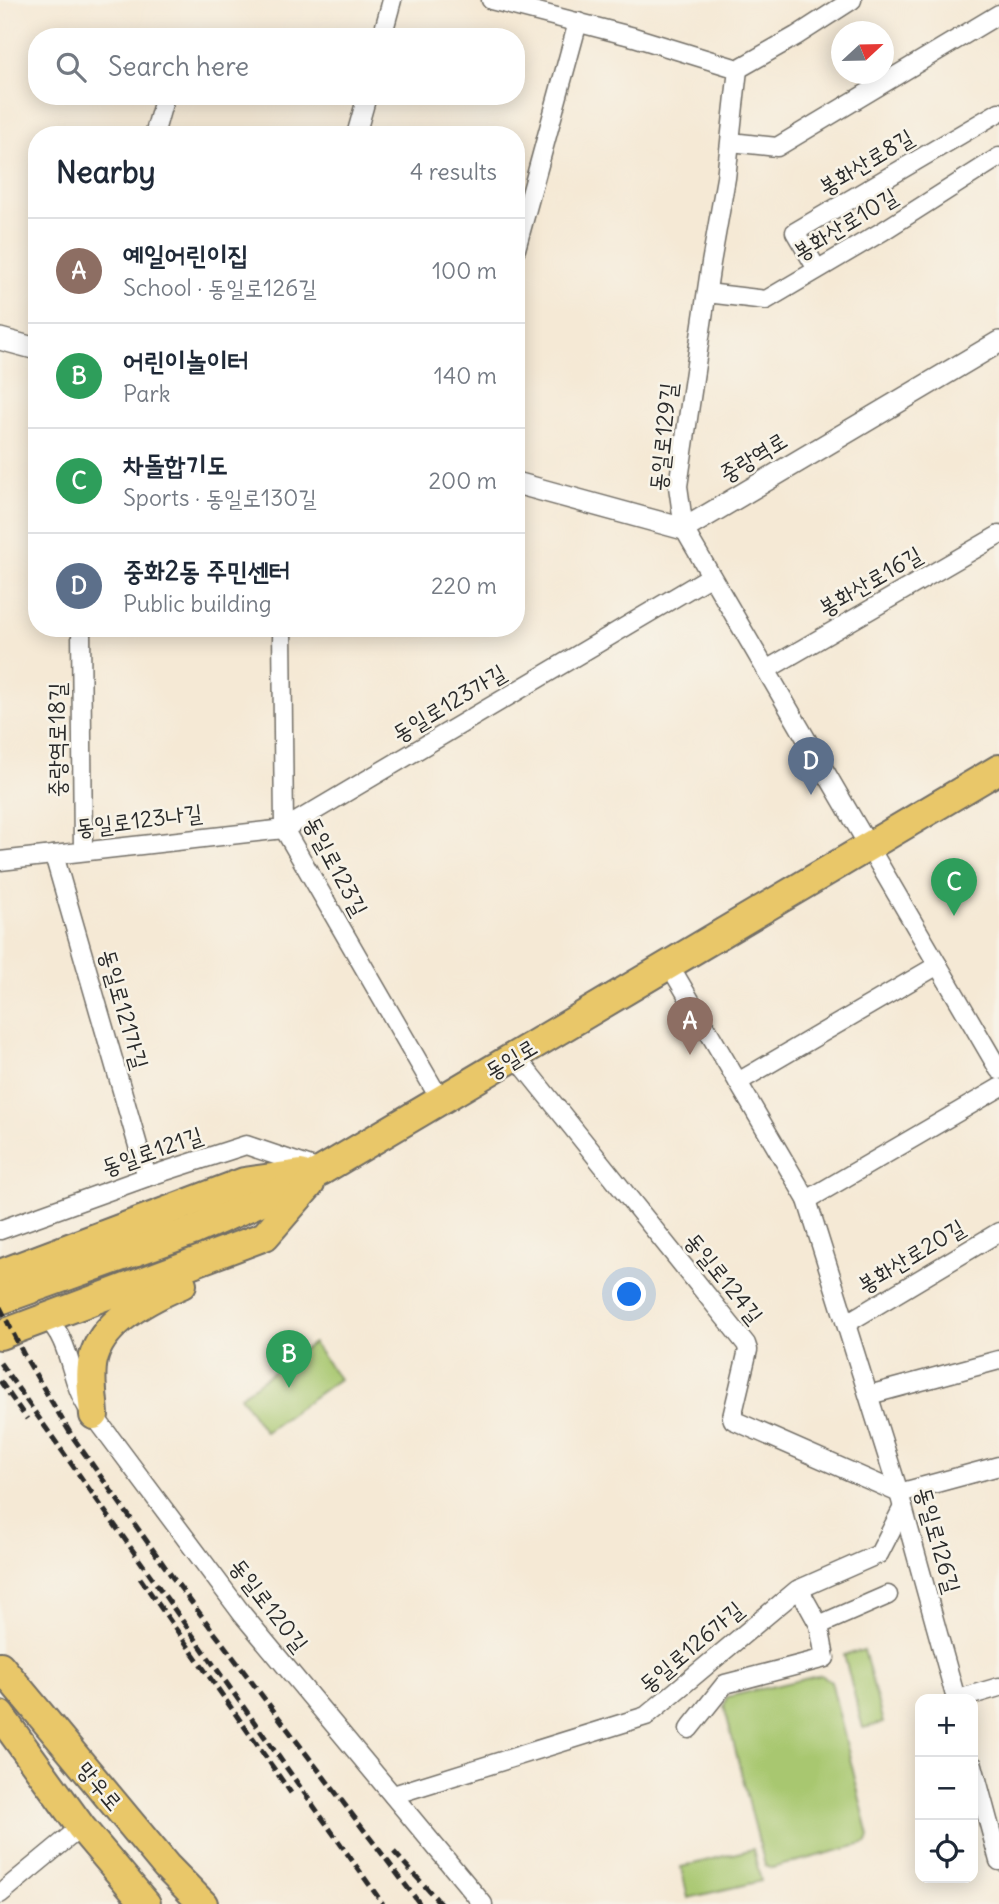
<!DOCTYPE html>
<html lang="en">
<head>
<meta charset="utf-8">
<style>
	:root { --surface:#fff; --page:#f6f6f7; --text:#1f2937; --muted:#747a83; --line:#e0e1e3; --accent:#d1495b }
	body { margin:0; font-family:Delius,"Poor Story",sans-serif; background:var(--page); color:var(--text) }
	.controls { position:absolute; right:21px; bottom:21px; display:grid; overflow:hidden; border-radius:14px; box-shadow:0 4px 18px #0003 }
	.controls button { width:63px; height:63px; display:grid; place-items:center; padding:0; border:0; border-bottom:2px solid var(--line); background:var(--surface); color:var(--text); font:35px sans-serif }
	.compass { position:absolute; left:831px; top:21px; width:63px; height:63px; border-radius:50%; background:var(--surface); box-shadow:0 4px 18px #0003; rotate:68deg }
	.you { position:absolute; left:630px; top:1295px; width:24px; height:24px; margin:-18px; border:5px solid #fff; border-radius:50%; background:#1a73e8; box-shadow:0 0 0 10px #1a73e833 }
	.badge { display:grid; place-items:center; width:46px; height:46px; border-radius:50%; background:var(--accent); color:#fff; font-size:23px; font-weight:700 }
	.pin { position:absolute; translate:-50% -58px; filter:drop-shadow(0 2px 4px #0008) }
	.pin::after { content:''; position:absolute; top:37px; width:24px; height:21px; background:inherit; clip-path:polygon(0 0,100% 0,50% 100%) }
	.list { margin:0; padding:0; list-style:none }
	h2 { display:flex; justify-content:space-between; align-items:center; height:91px; margin:0; padding:0 28px; font-size:30px }
	h2 small { font-size:23px; font-weight:400; color:var(--muted) }
	.list li { display:grid; grid-template-columns:46px 1fr auto; gap:21px; align-items:center; box-sizing:border-box; height:105px; padding:0 28px; border-top:2px solid var(--line) }
	.list b { display:block; font-size:26px; white-space:nowrap }
	.list p { margin:0; font-size:23px; white-space:nowrap; color:var(--muted) }
	.list em { font-size:23px; font-style:normal; color:var(--muted) }
	.icon { flex:none; width:38px; height:38px; fill:none; stroke:currentColor; stroke-width:2; stroke-linecap:round; stroke-linejoin:round }
	.map { position:relative; flex:none; width:999px; height:1904px; overflow:hidden }
	.search { position:absolute; background:var(--surface); box-shadow:0 4px 18px #0003; left:28px; top:28px; width:497px; height:77px; display:flex; align-items:center; gap:18px; box-sizing:border-box; padding:0 24px; border-radius:28px; color:var(--muted); font-size:26px }
	.panel { position:absolute; background:var(--surface); box-shadow:0 4px 18px #0003; left:28px; top:126px; width:497px; height:511px; border-radius:28px }
	.map>svg:first-child { display:block }
	.green { fill:#a8c76f; stroke:#6a794d; stroke-width:2 }
	.lines { fill:none; stroke-linecap:round; stroke-linejoin:round }
	.minor-casing { stroke:#726e66; stroke-width:21 }
	.tertiary-casing { stroke:#726e66; stroke-width:24 }
	.primary-casing { stroke:#726e66; stroke-width:32 }
	.minor { stroke:#fff; stroke-width:18 }
	.tertiary { stroke:#fff; stroke-width:21 }
	.primary { stroke:#e9c769; stroke-width:28 }
	.rail { stroke:#2b2b2b; stroke-width:5; stroke-dasharray:10 5; stroke-linecap:butt }
	.labels { text-anchor:middle; stroke-width:5; stroke-linejoin:round; paint-order:stroke }
	.street-label { font-size:23px; fill:#2b2b2b; stroke:#f7f3e8 }
</style>
</head>
<body>
<div class="map">
<svg width="999" height="1904" viewBox="0 0 999 1904">
	<rect width="100%" height="100%" fill="#f7f3e8"/>
	<filter id="ink" filterUnits="userSpaceOnUse"><feTurbulence type="fractalNoise" baseFrequency=".0143" numOctaves="2"/><feDisplacementMap in="SourceGraphic" scale="14" xChannelSelector="R" yChannelSelector="G"/><feConvolveMatrix kernelMatrix="1 2 1 2 8 2 1 2 1" color-interpolation-filters="sRGB"/></filter>
	<filter id="wash" filterUnits="userSpaceOnUse"><feTurbulence type="fractalNoise" baseFrequency=".00686" numOctaves="4" result="noise"/><feDisplacementMap in="SourceGraphic" scale="28" xChannelSelector="R" yChannelSelector="G"/><feGaussianBlur stdDeviation="1.57" result="paint"/><feColorMatrix in="noise" values="0 0 0 0 0 0 0 0 0 0 0 0 0 0 0 0 0 1.4 0 .05"/><feComposite in="paint" operator="in"/></filter>
	<g filter="url(#wash)">
		<rect width="100%" height="100%" fill="#f5e9d5"/>
		<g class="green">
			<path d="M313,1343l26,36 -74,53 -25,-36z"/>
			<path d="M864,1650l19,73 -20,5 -19,-73z"/>
			<path d="M821,1675l10,6 38,155 -2,7 -95,25 -7,-3 -41,-159 3,-9z"/>
			<path d="M753,1849l8,32 -73,17 -7,-31z"/>
		</g>
	</g>
	<g filter="url(#ink)">
		<g class="lines">
			<defs>
				<g id="minor">
					<path d="M491,0l143,37 104,32 58,-33 56,-36"/>
					<path d="M382,37l10,-37"/>
					<path d="M738,69l-12,109 -15,85 -33,223 6,43 315,541"/>
					<path d="M154,135l11,-39"/>
					<path d="M356,135l11,-39"/>
					<path d="M731,142l46,5 222,-133"/>
					<path d="M516,249l62,-227"/>
					<path d="M817,269l-22,-37 204,-120"/>
					<path d="M707,293l59,7 117,-69 116,-74"/>
					<path d="M81,628l2,223"/>
					<path d="M282,628l2,201 157,272"/>
					<path d="M766,670l233,-135"/>
					<path d="M54,855l93,322"/>
					<path d="M0,861l284,-32 427,-253"/>
					<path d="M670,966l137,234 92,293 57,206"/>
					<path d="M516,1057l230,287 2,6 -16,67 1,3 166,73 100,-27"/>
					<path d="M738,1082l200,-117"/>
					<path d="M807,1200l192,-112"/>
					<path d="M0,1230l147,-53 99,-32 68,23"/>
					<path d="M46,1318c25,22 23,60 40,87l157,210 240,289"/>
					<path d="M847,1323l152,-91"/>
					<path d="M869,1395l130,-35"/>
					<path d="M819,1625l69,-30"/>
					<path d="M958,1699l41,-12"/>
					<path d="M689,1729l36,-45 100,-26 -6,-33 -20,-36"/>
					<path d="M973,1765l26,96"/>
					<path d="M393,1795l253,-79 151,-126 82,-36 24,-47"/>
					<path d="M0,1894l81,-67"/>
				</g>
				<g id="tertiary">
					<path d="M0,339l37,10"/>
					<path d="M516,483l168,46 315,-187"/>
				</g>
				<g id="primary">
					<path d="M0,1274l244,-92 57,-8"/>
					<path d="M0,1300l195,-70 69,-30 57,-29 678,-402"/>
					<path d="M0,1335l265,-99 45,-52"/>
					<path d="M94,1415c-1,-18 -5,-38 -1,-55 8,-38 56,-62 89,-76"/>
					<path d="M0,1666l166,200 37,38"/>
					<path d="M0,1715l81,112 65,77"/>
				</g>
			</defs>
			<use href="#minor" class="minor-casing"/>
			<use href="#tertiary" class="tertiary-casing"/>
			<use href="#primary" class="primary-casing"/>
			<use href="#minor" class="minor"/>
			<use href="#tertiary" class="tertiary"/>
			<use href="#primary" class="primary"/>
			<g class="rail">
				<path d="M0,1307l24,48 48,81 101,142 247,326"/>
				<path d="M0,1363l383,541"/>
				<path d="M0,1381l27,38"/>
				<path d="M140,1578l151,215"/>
				<path d="M394,1852l47,52"/>
			</g>
		</g>
	</g>
	<g class="labels">
		<g class="street-label">
			<text transform="translate(866 162) rotate(-31)" y="8">봉화산로8길</text>
			<text transform="translate(845 224) rotate(-31)" y="8">봉화산로10길</text>
			<text transform="translate(663 437) rotate(-84)" y="8">동일로129길</text>
			<text transform="translate(753 457) rotate(-31)" y="8">중랑역로</text>
			<text transform="translate(870 581) rotate(-30)" y="8">봉화산로16길</text>
			<text transform="translate(449 703) rotate(-31)" y="8">동일로123가길</text>
			<text transform="translate(57 740) rotate(-90)" y="8">중랑역로18길</text>
			<text transform="translate(139 820) rotate(-7)" y="8">동일로123나길</text>
			<text transform="translate(336 866) rotate(62)" y="8">동일로123길</text>
			<text transform="translate(124 1009) rotate(74)" y="8">동일로121가길</text>
			<text transform="translate(511 1059) rotate(-31)" y="8">동일로</text>
			<text transform="translate(152 1151) rotate(-19)" y="8">동일로121길</text>
			<text transform="translate(911 1256) rotate(-31)" y="8">봉화산로20길</text>
			<text transform="translate(724 1278) rotate(51)" y="8">동일로124길</text>
			<text transform="translate(938 1540) rotate(74)" y="8">동일로126길</text>
			<text transform="translate(269 1605) rotate(52)" y="8">동일로120길</text>
			<text transform="translate(691 1647) rotate(-40)" y="8">동일로126가길</text>
			<text transform="translate(100 1786) rotate(50)" y="8">망우로</text>
		</g>
	</g>
</svg>
<div class="controls">
<button>+</button>
<button>−</button>
<button><svg class="icon" aria-label="locate" viewBox="0 0 24 24"><circle cx="12" cy="12" r="6"/><path d="M12 2v4M12 18v4M2 12h4M18 12h4"/></svg></button>
</div>
<svg class="compass" viewBox="-18 -18 36 36"><path d="M0-13l5 13h-10z" fill="#e53935"/><path d="M0 13l5-13h-10z" fill="#747a83"/></svg>
<div class="you"></div>
<div class="pin badge" style="left:690px;top:1055px;background:#8d6e63">A</div>
<div class="pin badge" style="left:289px;top:1388px;background:#2e9e5b">B</div>
<div class="pin badge" style="left:954px;top:916px;background:#2e9e5b">C</div>
<div class="pin badge" style="left:811px;top:795px;background:#5c6f8a">D</div>
<div class="search"><svg class="icon" aria-label="search" viewBox="0 0 24 24"><circle cx="10" cy="10" r="6"/><path d="M15 15l6 6"/></svg>Search here</div>
<section class="panel">
<h2>Nearby<small>4 results</small></h2>
<ul class="list">
<li><span class="badge" style="background:#8d6e63">A</span><div><b>예일어린이집</b><p>School · 동일로126길</p></div><em>100 m</em></li>
<li><span class="badge" style="background:#2e9e5b">B</span><div><b>어린이놀이터</b><p>Park</p></div><em>140 m</em></li>
<li><span class="badge" style="background:#2e9e5b">C</span><div><b>차돌합기도</b><p>Sports · 동일로130길</p></div><em>200 m</em></li>
<li><span class="badge" style="background:#5c6f8a">D</span><div><b>중화2동 주민센터</b><p>Public building</p></div><em>220 m</em></li>
</ul>
</section>
</div>
</body>
</html>
